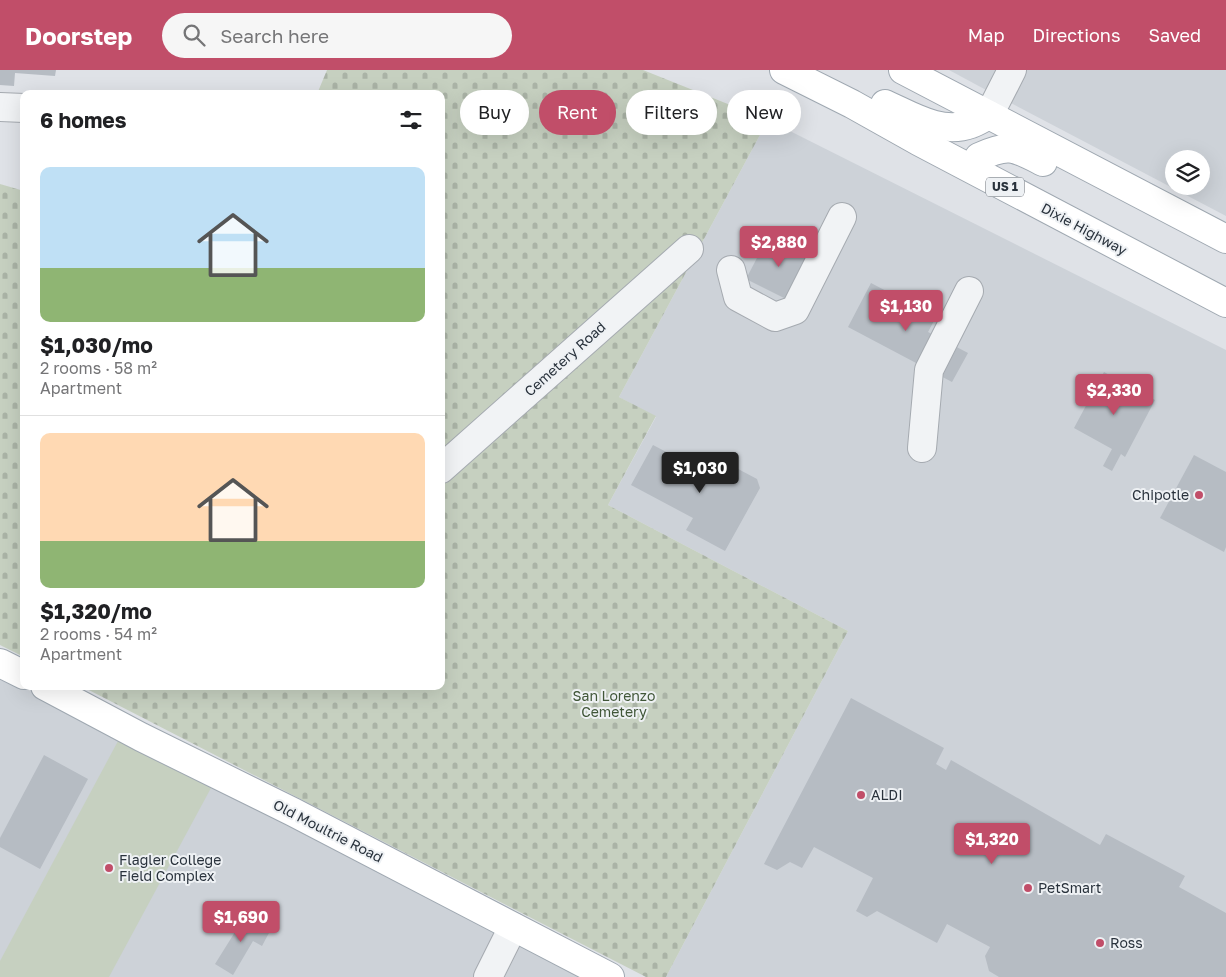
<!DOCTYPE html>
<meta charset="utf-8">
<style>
body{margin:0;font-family:"Golos Text",sans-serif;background:#f6f6f6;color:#202124;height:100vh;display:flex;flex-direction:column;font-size:19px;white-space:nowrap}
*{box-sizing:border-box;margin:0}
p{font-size:16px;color:#757577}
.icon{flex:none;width:28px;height:28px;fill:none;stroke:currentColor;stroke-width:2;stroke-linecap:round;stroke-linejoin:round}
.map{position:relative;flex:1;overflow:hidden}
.side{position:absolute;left:20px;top:20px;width:425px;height:600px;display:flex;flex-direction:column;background:#fff;border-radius:10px;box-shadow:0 5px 20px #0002}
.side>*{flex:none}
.hud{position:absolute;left:460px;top:20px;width:475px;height:45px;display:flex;gap:10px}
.fabs{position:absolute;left:1165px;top:80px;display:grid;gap:10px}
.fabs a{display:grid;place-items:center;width:45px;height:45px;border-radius:50%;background:#fff;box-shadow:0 5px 20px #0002;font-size:25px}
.price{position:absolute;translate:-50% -42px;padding:0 11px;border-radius:5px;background:#c14e69;color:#fff;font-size:16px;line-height:32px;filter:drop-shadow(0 1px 2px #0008)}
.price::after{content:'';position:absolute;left:50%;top:30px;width:15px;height:11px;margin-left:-8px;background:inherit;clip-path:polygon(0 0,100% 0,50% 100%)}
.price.on{background:#222;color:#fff}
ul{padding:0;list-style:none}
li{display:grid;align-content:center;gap:10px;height:265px;padding:0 20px}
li+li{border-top:1px solid #e0e0e0}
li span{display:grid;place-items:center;height:155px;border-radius:10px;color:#555}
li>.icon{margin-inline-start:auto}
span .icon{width:90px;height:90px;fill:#fffc;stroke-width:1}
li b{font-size:21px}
h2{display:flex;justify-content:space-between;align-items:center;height:60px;padding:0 20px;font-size:21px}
.chip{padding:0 18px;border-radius:22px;background:#fff;box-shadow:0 5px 20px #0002;font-size:18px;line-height:45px}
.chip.on{background:#c14e69;color:#fff}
header{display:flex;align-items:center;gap:30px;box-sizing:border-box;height:70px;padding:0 25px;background:#c14e69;color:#fff}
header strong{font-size:24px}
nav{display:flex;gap:28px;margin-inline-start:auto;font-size:18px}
.search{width:350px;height:45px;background:#f6f6f6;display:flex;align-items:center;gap:12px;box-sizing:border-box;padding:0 18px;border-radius:28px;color:#757577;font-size:19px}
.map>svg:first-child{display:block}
</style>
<header>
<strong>Doorstep</strong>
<div class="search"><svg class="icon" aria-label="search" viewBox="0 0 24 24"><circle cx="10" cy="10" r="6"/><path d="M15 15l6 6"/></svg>Search here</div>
<nav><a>Map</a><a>Directions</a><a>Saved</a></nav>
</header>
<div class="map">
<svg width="1226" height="907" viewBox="0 0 1226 907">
<defs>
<pattern id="cemetery-stones" width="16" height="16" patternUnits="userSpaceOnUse" patternTransform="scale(1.25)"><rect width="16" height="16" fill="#c6d0c0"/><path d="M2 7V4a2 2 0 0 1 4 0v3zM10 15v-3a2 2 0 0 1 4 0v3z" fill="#aab3a6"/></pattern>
</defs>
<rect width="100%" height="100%" fill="#dfe2e7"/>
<!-- built -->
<g fill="#cdd2d8" fill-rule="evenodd">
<polygon points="949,0 998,0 988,21"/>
<path d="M1025 0H1226V146L1009 32ZM1174 89H1201V116H1174Z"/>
<polygon points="768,50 1226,280 1226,907 666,907 848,561 608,435 656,347 619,327"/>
<polygon points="0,605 125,671 587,907 0,907"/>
</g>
<!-- cemetery -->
<g fill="url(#cemetery-stones)">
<polygon points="327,0 643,0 768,50 619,327 656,346 608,435 848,561 666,907 646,907 81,616 441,616 441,24 317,24"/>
<polygon points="0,114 24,121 24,587 0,575"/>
</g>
<!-- park -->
<polygon fill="#c6d0c0" points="125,658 218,705 109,907 0,907 0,891"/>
<!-- building -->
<g fill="#b6bcc3">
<polygon points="0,0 56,0 55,6 15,3 14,16 0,15"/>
<polygon points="769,165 812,187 790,231 746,209"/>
<polygon points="871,213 936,247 928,262 968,283 952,312 848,257"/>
<polygon points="1104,302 1155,330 1125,387 1121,384 1112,401 1103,396 1112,379 1074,358"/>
<polygon points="653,375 714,407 723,391 757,409 760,418 725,481 686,460 693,448 631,415"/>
<polygon points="1194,385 1226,402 1226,477 1224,482 1160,448"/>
<polygon points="851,628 944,678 936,694 946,700 951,690 1100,775 1106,764 1185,806 1179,817 1226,843 1226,907 999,907 989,901 985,886 990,877 947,854 937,873 877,841 867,847 856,841 873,808 814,777 802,798 790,792 777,800 764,794"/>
<polygon points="44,685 88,709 40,799 0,777 0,768"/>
<polygon points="239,843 270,861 262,876 253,871 233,905 215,894 235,862 229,859"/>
</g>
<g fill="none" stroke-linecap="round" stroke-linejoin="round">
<!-- minor casing -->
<g stroke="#a5aab0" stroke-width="30">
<g id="minor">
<polyline points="0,37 24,38"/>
<polyline points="989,45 1012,0"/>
<polyline points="731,200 738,227 775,247 795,240 842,147"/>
<polyline points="922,378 929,300 969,221"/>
<polyline points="441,399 689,179"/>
<polyline points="488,907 513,857"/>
</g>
</g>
<!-- major casing -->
<g stroke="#9fa8b1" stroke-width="30">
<g id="major">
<polyline points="784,0 852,34 918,71 1226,233"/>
<polyline points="903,0 1226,169"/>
<path d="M885 34C912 46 941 65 971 54 977 52 983 48 989 45"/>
<path d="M979 87C1009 73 1014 77 1043 92"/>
<polyline points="0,593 24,605"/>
<polyline points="45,616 141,667 293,742 610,907"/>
</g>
</g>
<!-- minor -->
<use href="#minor" stroke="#f1f3f5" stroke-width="28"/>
<!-- major -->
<use href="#major" stroke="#fff" stroke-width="28"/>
</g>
<!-- markers -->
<g fill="#c14e69" stroke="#eef1f4" stroke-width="2">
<circle cx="1199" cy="425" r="5"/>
<circle cx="861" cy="725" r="5"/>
<circle cx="109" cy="798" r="5"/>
<circle cx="1028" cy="818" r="5"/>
<circle cx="1100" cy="873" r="5"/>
</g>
<g text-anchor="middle" stroke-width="4" stroke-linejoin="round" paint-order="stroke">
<!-- shield labels -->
<rect fill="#eef1f4" stroke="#646b73" stroke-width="1" x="986" y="107.5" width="38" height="19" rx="4"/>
<g font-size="12" font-weight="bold" fill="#29323c">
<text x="1005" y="121">US 1</text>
</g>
<!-- street labels -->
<g font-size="14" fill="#29323c" stroke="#eef1f4">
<text transform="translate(1084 159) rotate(28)" y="5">Dixie Highway</text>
<text transform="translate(565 289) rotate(-42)" y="5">Cemetery Road</text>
<text transform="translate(328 761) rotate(27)" y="5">Old Moultrie Road</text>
</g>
<!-- poi labels -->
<g font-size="14" fill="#29323c" stroke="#eef1f4" text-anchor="start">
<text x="1189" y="430" text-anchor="end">Chipotle</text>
<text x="871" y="730">ALDI</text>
<text x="119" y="795">Flagler College<tspan x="119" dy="16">Field Complex</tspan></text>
<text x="1038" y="823">PetSmart</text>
<text x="1110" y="878">Ross</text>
</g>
<!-- park labels -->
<g font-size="14" fill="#405638" stroke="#eef1f4">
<text x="614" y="631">San Lorenzo<tspan x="614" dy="16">Cemetery</tspan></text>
</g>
</g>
</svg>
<div class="fabs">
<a><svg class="icon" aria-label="layers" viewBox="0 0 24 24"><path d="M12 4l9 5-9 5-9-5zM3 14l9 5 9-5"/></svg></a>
</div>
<b class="price" style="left:779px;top:198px">$2,880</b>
<b class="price" style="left:906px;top:262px">$1,130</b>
<b class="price" style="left:1114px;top:346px">$2,330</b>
<b class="price on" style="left:700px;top:424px">$1,030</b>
<b class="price" style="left:992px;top:795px">$1,320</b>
<b class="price" style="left:241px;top:873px">$1,690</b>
<div class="hud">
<a class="chip">Buy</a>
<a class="chip on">Rent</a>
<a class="chip">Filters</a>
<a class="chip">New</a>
</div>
<section class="side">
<h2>6 homes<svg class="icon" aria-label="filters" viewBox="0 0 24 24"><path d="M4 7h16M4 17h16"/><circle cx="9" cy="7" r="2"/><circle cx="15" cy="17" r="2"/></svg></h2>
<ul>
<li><span style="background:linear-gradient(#bfe0f5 65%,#8fb573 0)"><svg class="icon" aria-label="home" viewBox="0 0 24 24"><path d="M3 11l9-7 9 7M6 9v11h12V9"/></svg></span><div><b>$1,030/mo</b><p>2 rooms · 58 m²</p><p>Apartment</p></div></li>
<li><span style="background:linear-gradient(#ffd9b3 70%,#8fb573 0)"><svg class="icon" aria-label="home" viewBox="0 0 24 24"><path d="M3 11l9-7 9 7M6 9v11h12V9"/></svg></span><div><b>$1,320/mo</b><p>2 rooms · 54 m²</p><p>Apartment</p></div></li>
</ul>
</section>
</div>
